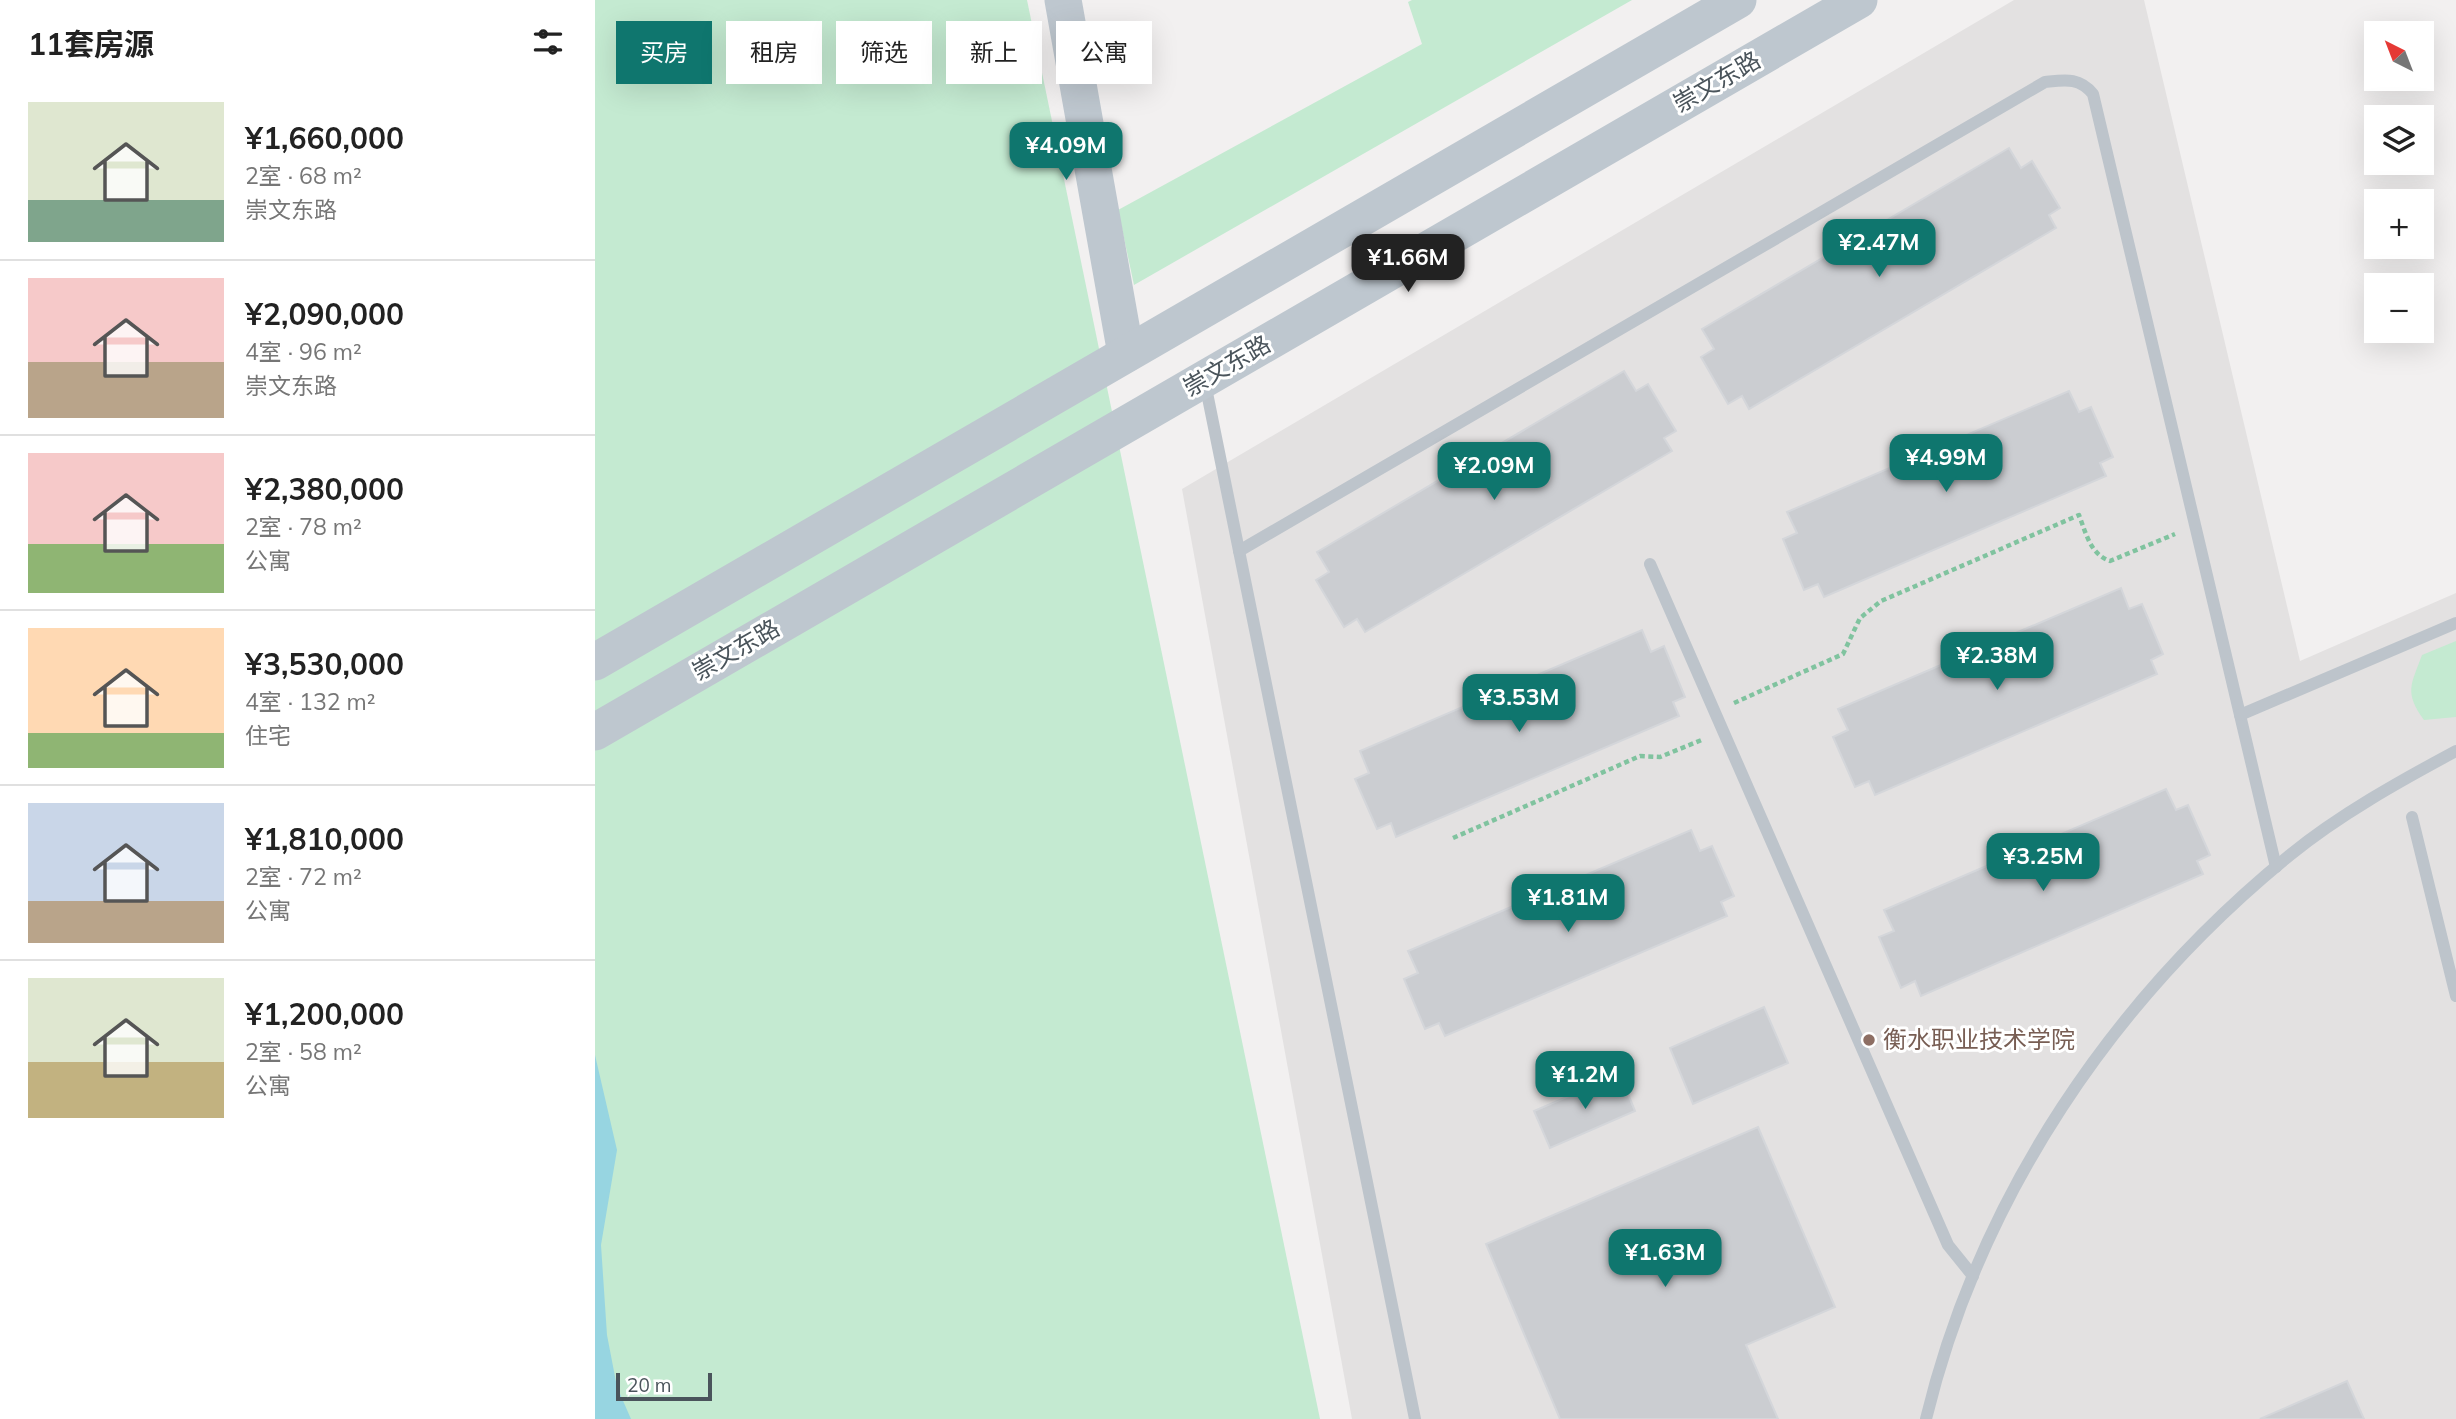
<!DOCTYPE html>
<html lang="zh">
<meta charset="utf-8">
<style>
body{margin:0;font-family:Mulish,"Noto Sans SC",sans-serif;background:#f2f2f2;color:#222;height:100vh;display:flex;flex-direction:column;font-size:26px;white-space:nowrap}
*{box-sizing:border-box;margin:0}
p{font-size:23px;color:#767676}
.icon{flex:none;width:38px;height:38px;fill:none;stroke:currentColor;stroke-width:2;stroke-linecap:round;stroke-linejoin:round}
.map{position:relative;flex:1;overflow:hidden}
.panel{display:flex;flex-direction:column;background:#fff;width:595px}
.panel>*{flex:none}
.banner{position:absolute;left:21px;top:21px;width:665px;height:63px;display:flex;gap:14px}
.needle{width:46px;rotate:318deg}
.controls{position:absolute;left:1769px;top:21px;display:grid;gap:14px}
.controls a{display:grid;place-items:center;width:70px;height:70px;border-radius:0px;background:#fff;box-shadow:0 7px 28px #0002;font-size:35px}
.scale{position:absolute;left:21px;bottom:18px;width:96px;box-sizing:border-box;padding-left:7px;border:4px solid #4a545b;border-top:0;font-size:19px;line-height:24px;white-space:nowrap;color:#4a545b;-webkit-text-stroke:5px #fff;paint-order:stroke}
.price{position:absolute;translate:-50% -60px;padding:0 16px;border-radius:14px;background:#0f766e;color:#fff;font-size:23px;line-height:46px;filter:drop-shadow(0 2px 4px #0008)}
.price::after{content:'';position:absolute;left:50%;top:42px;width:21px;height:16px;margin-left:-10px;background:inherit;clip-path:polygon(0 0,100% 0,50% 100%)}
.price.on{background:#222;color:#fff}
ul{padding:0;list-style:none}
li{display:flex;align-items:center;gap:21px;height:175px;padding:0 28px}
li+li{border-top:2px solid #e0e0e0}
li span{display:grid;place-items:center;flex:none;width:196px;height:140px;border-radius:0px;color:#555}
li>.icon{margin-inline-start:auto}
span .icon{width:84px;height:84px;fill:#fffc;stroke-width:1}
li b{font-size:30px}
h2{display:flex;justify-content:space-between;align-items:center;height:84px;padding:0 28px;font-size:30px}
.tag{padding:0 24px;border-radius:0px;background:#fff;box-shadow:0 7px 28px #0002;font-size:24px;line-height:63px}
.tag.on{background:#0f766e;color:#fff}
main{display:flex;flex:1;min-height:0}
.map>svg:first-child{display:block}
</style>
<main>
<section class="panel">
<h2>11套房源<svg class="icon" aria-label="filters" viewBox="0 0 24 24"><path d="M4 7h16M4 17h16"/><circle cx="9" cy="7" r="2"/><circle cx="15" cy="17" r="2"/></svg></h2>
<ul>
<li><span style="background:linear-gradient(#dfe7d0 70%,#7fa58c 0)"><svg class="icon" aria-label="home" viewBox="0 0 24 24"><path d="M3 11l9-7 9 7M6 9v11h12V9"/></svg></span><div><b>¥1,660,000</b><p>2室 · 68 m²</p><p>崇文东路</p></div></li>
<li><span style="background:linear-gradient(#f6c9c9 60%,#b9a48a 0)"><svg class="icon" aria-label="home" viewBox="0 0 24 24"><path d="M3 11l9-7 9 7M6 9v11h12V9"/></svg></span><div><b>¥2,090,000</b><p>4室 · 96 m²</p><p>崇文东路</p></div></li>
<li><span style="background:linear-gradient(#f6c9c9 65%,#8fb573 0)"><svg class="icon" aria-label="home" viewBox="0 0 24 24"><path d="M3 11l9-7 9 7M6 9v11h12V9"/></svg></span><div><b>¥2,380,000</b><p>2室 · 78 m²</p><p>公寓</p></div></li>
<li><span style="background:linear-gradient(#ffd9b3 75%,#8fb573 0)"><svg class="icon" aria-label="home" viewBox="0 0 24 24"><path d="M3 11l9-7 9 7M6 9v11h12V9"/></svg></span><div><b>¥3,530,000</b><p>4室 · 132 m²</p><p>住宅</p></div></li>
<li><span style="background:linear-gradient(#c9d6e8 70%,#b9a48a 0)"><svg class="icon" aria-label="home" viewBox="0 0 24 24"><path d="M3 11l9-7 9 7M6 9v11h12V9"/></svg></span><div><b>¥1,810,000</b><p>2室 · 72 m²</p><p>公寓</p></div></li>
<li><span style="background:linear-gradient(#dfe7d0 60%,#c2b280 0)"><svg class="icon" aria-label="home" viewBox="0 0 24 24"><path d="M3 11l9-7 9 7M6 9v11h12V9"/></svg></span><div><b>¥1,200,000</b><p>2室 · 58 m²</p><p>公寓</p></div></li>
</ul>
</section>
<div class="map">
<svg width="1861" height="1419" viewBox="0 0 1861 1419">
<rect width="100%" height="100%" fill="#f2f0f0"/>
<!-- education -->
<polygon fill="#e3e1e1" points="1419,0 1549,0 1705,661 1861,593 1861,1419 757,1419 587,489"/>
<!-- green -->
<g fill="#c4ead1">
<polygon points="0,0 432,0 725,1419 0,1419"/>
<polygon points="817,0 1037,0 539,285 523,210 827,44 813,2"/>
<path d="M1861 641V717L1829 720C1809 692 1816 685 1827 655Z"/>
</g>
<!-- water -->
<polygon fill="#97d5e1" points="0,1055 22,1150 6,1245 12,1335 22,1387 36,1419 0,1419"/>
<!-- building -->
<g fill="#cbcdd1" stroke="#d4d6da" stroke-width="2">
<polygon points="1414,148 1426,168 1437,161 1465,208 1454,215 1461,228 1154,409 1147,396 1133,404 1106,357 1119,349 1107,329"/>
<polygon points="1029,371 1041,391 1053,384 1081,431 1069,438 1077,451 770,632 762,619 749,627 721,580 734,572 722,552"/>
<polygon points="1474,391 1484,412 1496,407 1518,457 1505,463 1511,476 1229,597 1223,584 1209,590 1188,539 1202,533 1192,512"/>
<polygon points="1526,588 1534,609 1547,604 1568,654 1556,660 1562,674 1280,795 1274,781 1260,787 1238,737 1253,730 1243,709"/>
<polygon points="1047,630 1056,652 1069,646 1090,697 1078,702 1084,716 801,837 796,823 782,829 760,779 774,773 765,751"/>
<polygon points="1571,789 1581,810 1593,805 1615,855 1602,861 1608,874 1326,996 1320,981 1306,988 1284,937 1299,931 1289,910"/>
<polygon points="1096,830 1105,851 1117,846 1139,896 1126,902 1132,916 850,1036 844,1023 830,1029 809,979 823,973 813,951"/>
<polygon points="1169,1007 1193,1063 1098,1104 1075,1048"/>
<polygon points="1025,1074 1040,1111 955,1148 939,1111"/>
<polygon points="1163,1127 1240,1307 1151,1345 1183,1419 965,1419 891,1244"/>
<polygon points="1752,1381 1769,1419 1665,1419"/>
</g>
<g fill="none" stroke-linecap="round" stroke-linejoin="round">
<!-- path -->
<g stroke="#80c39f" stroke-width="4.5" stroke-dasharray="5 3.5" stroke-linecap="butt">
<path d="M1139 703 1248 654 1265 618 1286 601 1484 515C1491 533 1495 554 1515 561L1580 534"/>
<polyline points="858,838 1045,756 1065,757 1109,739"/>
</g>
<!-- lane -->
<g stroke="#bdc4cb" stroke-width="12">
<polyline points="610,383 820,1419"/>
<path d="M644 551 1450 82C1470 80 1484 77 1498 94L1681 867"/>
<polyline points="1055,564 1353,1245 1378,1276"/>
<polyline points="1645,715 1861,623"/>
<polyline points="1817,817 1861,996"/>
<path d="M1331 1419C1385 1196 1518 999 1695 855 1744 815 1805 781 1861 751"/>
</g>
<!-- secondary -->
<g stroke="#bec7cf" stroke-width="37">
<polyline points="468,0 531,354"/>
<polyline points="0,662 1143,0"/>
<polyline points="0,732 1264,0"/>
</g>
</g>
<!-- markers -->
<circle fill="#8d6e63" stroke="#fff" stroke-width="2.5" cx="1274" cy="1040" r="7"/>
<g text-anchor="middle" stroke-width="6" stroke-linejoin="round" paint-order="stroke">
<!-- street labels -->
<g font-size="24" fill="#4a545b" stroke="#fff">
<text transform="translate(1122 82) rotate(-30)" y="8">崇文东路</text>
<text transform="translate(632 366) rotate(-30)" y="8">崇文东路</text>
<text transform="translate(141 650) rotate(-30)" y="8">崇文东路</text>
</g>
<!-- education labels -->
<g font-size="24" fill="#785e54" stroke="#fff" text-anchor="start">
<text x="1288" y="1048">衡水职业技术学院</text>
</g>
</g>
</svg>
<div class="controls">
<a><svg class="needle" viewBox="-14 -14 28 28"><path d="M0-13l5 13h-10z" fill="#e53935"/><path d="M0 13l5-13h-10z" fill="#767676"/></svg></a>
<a><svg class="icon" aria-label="layers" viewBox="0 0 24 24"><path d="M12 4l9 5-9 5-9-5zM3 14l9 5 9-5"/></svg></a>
<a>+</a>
<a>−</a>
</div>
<div class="scale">20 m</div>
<b class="price" style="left:471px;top:182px">¥4.09M</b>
<b class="price" style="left:1284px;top:279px">¥2.47M</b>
<b class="price on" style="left:813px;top:294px">¥1.66M</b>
<b class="price" style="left:1351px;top:494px">¥4.99M</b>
<b class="price" style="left:899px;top:502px">¥2.09M</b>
<b class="price" style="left:1402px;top:692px">¥2.38M</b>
<b class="price" style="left:924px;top:734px">¥3.53M</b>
<b class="price" style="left:1448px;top:893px">¥3.25M</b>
<b class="price" style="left:973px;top:934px">¥1.81M</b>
<b class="price" style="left:990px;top:1111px">¥1.2M</b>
<b class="price" style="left:1070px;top:1289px">¥1.63M</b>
<div class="banner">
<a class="tag on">买房</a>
<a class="tag">租房</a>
<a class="tag">筛选</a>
<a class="tag">新上</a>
<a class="tag">公寓</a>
</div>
</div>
</main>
